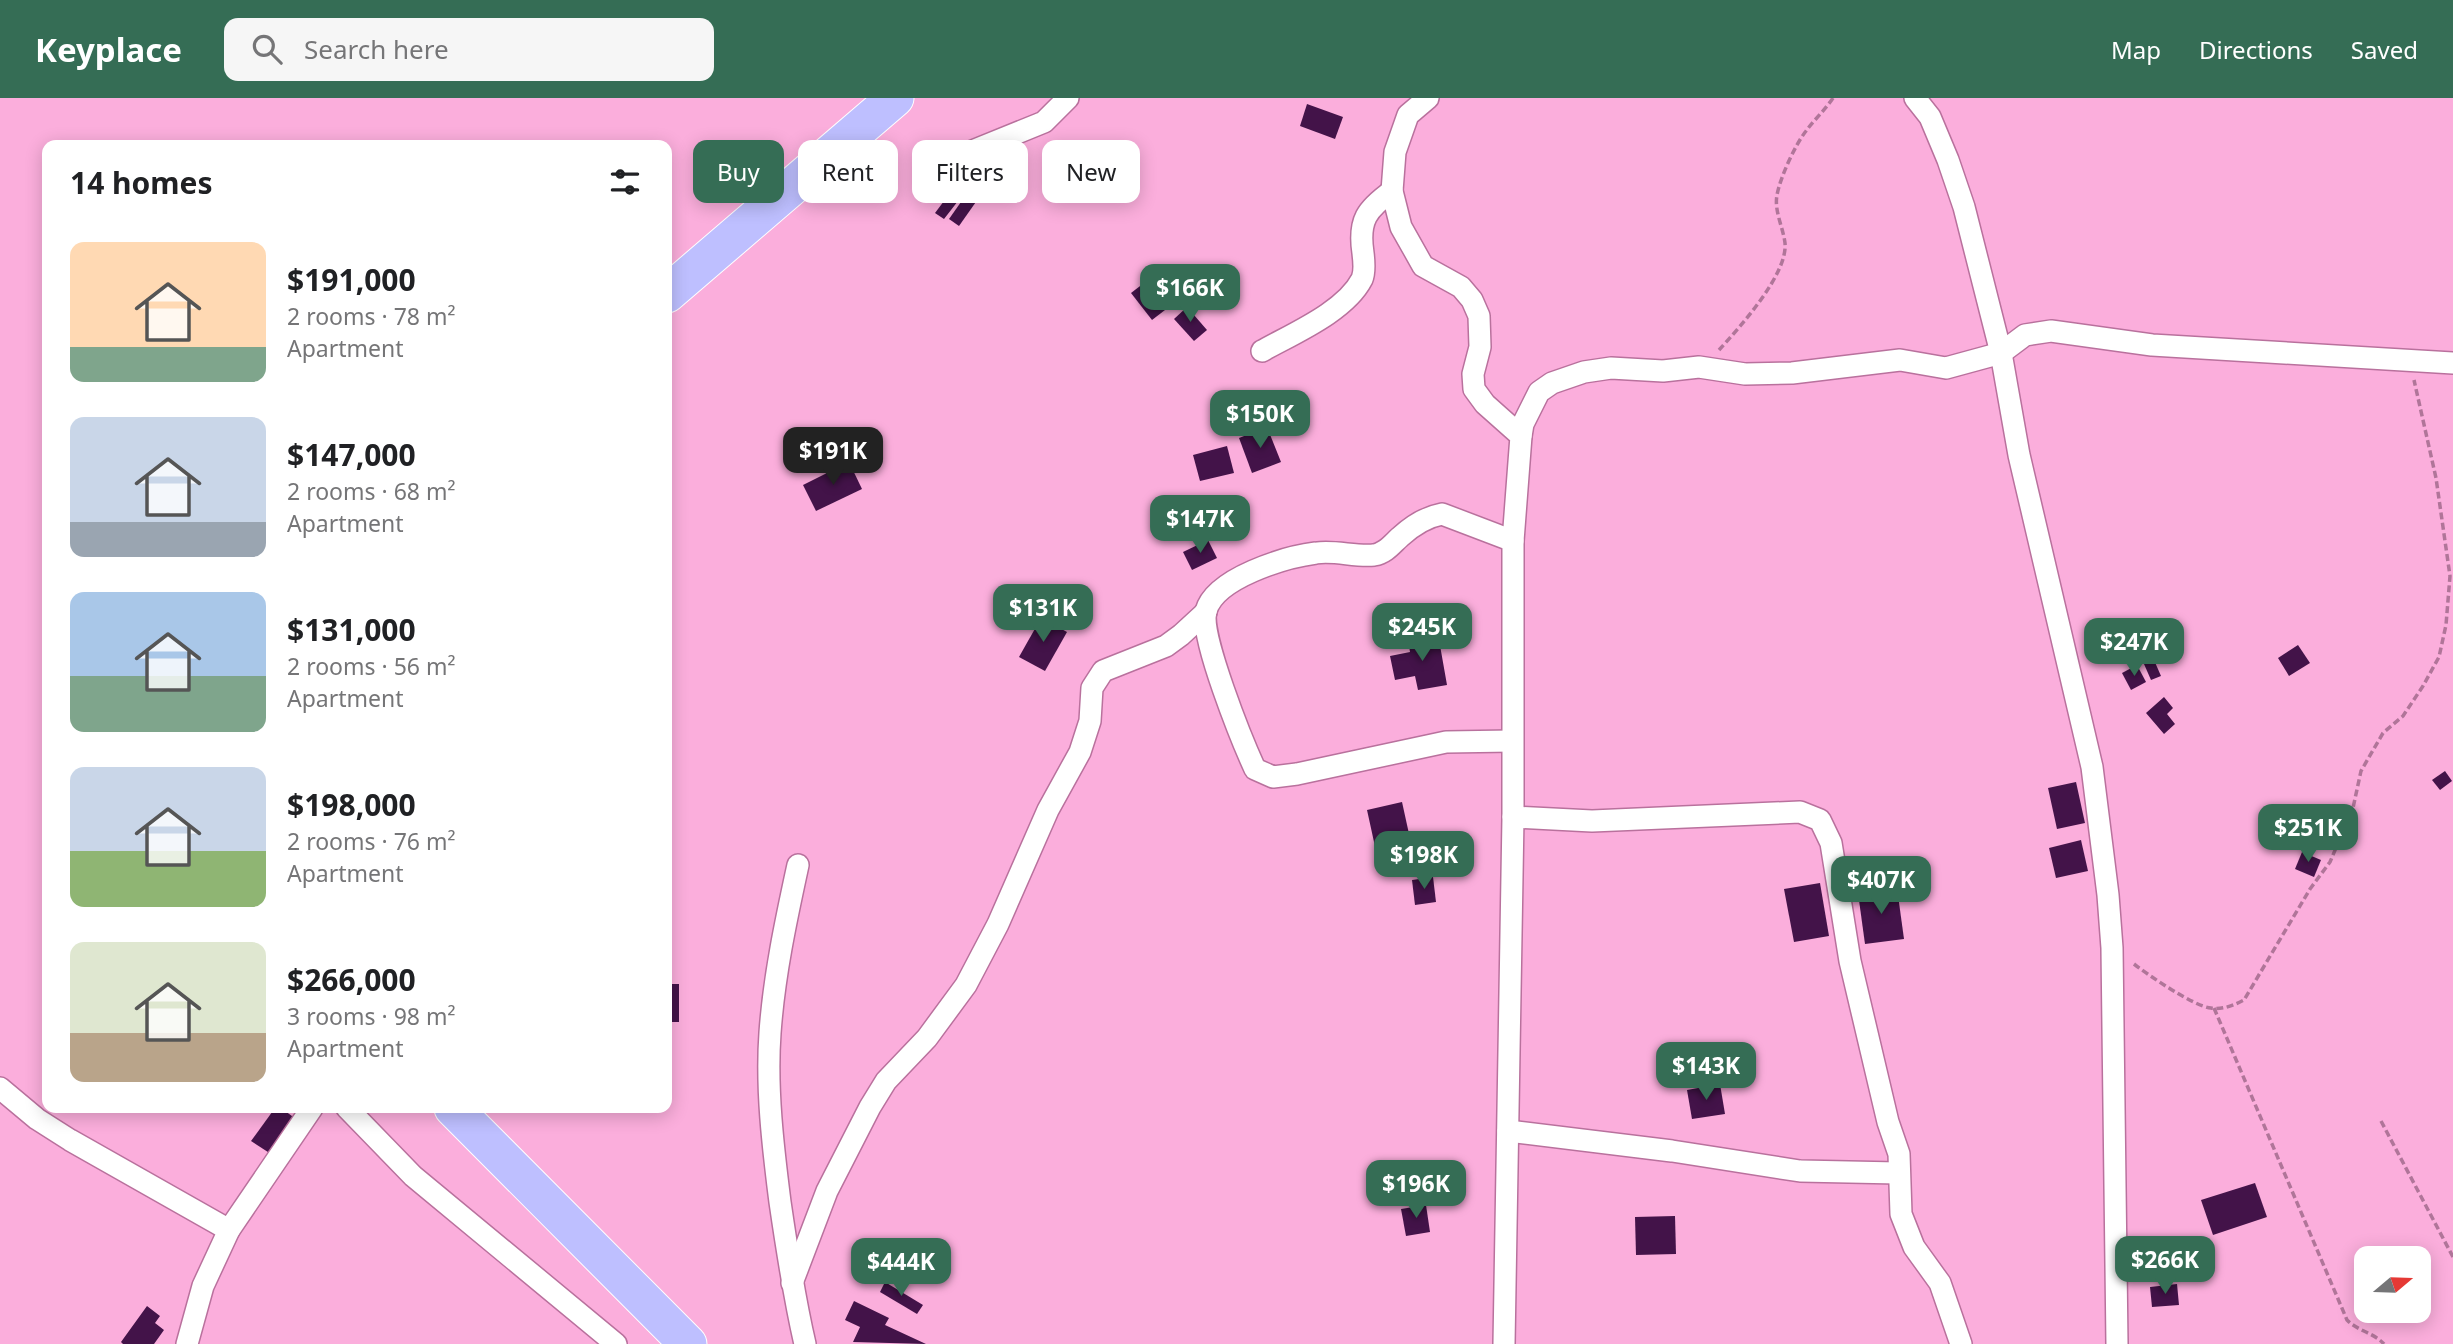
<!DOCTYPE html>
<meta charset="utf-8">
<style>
body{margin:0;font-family:"Noto Sans",sans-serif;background:#f6f6f6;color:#202124;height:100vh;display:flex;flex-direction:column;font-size:26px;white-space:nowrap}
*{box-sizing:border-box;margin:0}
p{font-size:23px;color:#757577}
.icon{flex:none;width:38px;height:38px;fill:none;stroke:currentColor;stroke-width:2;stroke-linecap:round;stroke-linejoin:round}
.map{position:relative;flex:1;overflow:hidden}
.sheet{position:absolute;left:42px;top:42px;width:630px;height:973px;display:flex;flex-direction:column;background:#fff;border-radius:14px;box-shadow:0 4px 18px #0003}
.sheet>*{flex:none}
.banner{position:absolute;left:693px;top:42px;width:665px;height:63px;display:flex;gap:14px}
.needle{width:46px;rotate:71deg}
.tools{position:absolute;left:2354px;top:1148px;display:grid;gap:14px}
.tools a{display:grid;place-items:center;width:77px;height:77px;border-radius:14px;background:#fff;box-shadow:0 4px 18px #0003;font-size:35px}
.price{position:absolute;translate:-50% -60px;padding:0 16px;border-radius:14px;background:#356d55;color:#fff;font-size:23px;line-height:46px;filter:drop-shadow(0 2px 4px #0008)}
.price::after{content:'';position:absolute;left:50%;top:42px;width:21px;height:16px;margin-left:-10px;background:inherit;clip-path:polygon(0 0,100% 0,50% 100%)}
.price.current{background:#222;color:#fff}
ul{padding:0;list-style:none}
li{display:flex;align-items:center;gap:21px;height:175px;padding:0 28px}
li span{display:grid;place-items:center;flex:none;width:196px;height:140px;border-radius:14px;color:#555}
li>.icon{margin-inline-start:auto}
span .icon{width:84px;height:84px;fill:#fffc;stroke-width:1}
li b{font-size:30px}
h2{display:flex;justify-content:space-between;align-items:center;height:84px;padding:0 28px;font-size:30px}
.pill{padding:0 24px;border-radius:14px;background:#fff;box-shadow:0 4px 18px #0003;font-size:24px;line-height:63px}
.pill.current{background:#356d55;color:#fff}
header{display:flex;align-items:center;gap:42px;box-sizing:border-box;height:98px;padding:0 35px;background:#356d55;color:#fff}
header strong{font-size:33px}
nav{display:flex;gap:38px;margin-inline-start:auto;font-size:24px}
.search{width:490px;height:63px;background:#f6f6f6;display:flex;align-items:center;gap:18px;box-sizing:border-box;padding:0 24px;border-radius:14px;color:#757577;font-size:26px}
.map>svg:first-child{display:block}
</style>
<header>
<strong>Keyplace</strong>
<div class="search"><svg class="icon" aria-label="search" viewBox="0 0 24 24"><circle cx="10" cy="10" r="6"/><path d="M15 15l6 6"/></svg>Search here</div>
<nav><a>Map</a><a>Directions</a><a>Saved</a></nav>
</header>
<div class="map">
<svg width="2453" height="1246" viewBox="0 0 2453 1246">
<rect width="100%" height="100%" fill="#fbaedc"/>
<!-- building -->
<g fill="#431349">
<polygon points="1307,6 1343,19 1335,41 1300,28"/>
<polygon points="952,84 965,94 944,121 935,115 947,99 943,96"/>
<polygon points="968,94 978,101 959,128 949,121"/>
<polygon points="1157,175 1178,202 1152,222 1131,195"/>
<polygon points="1187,209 1207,232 1194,243 1174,221"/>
<polygon points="1267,329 1281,364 1252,375 1239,340"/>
<polygon points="1227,348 1234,375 1200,383 1193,357"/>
<polygon points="849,364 862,391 816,413 803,387"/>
<polygon points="1208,442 1217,460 1192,472 1183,454"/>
<polygon points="1041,520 1067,534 1045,573 1019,559"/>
<polygon points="1438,536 1447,587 1418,592 1415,578 1395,582 1390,558 1410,554 1408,542"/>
<polygon points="2298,547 2310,565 2289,578 2278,560"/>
<polygon points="2154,562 2161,578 2151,582 2144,566"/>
<polygon points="2137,567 2146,584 2131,592 2122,575"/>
<polygon points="2164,599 2173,610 2167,616 2175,626 2164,636 2146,615"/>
<polygon points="2445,673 2452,683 2440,692 2432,682"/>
<polygon points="2076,684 2085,725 2057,731 2048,690"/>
<polygon points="1402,704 1411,745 1376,753 1367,712"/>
<polygon points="2081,742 2088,773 2056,780 2049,750"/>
<polygon points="2302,754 2321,762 2314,779 2295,771"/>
<polygon points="1433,779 1436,804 1415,807 1412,782"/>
<polygon points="1820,785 1829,838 1794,844 1784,791"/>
<polygon points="1897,790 1904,841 1865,846 1858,795"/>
<rect x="667" y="886" width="12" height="38"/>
<polygon points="1720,986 1725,1016 1692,1021 1687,992"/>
<polygon points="275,1010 281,1010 296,1021 271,1056 251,1043"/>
<polygon points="2255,1085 2267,1119 2213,1137 2201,1102"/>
<polygon points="1426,1107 1430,1134 1406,1138 1401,1111"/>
<polygon points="1675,1118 1676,1156 1636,1157 1635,1119"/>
<polygon points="2185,1141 2191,1163 2164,1170 2158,1148"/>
<polygon points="885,1184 923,1207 917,1216 880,1194"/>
<polygon points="2177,1186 2179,1207 2152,1209 2150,1189"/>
<polygon points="854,1203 889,1220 885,1227 926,1246 853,1244 860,1229 845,1222"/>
<polygon points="147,1208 160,1218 155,1225 164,1232 154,1246 123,1246 121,1244"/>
</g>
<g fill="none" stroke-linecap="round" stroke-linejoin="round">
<!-- street casing -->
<g stroke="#b9719d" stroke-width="24">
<g id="street">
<polyline points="1428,0 1408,17 1395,54 1392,93 1401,129 1423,168 1461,189 1472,202 1479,218 1480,249 1473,276 1474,291 1485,306 1521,338 1513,443 1513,719 1504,1246"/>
<polyline points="1915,0 1930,19 1948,62 1964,109 2001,255 2019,357 2092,669 2108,797 2112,850 2117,1246"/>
<polyline points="965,56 1044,24 1068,0"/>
<path d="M1262 253C1292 236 1345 214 1362 181 1365 174 1364 163 1363 155 1358 122 1367 111 1392 93"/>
<polyline points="1521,338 1523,326 1539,294 1552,285 1584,274 1611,270 1663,273 1699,269 1745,276 1792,275 1900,262 1946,270 2001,255 2025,237 2051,233 2152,247 2453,265"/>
<path d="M1512 643 1446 644 1297 676 1273 679 1255 671C1243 645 1199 537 1206 513 1215 480 1285 459 1316 455 1335 452 1355 459 1374 457 1386 455 1392 446 1400 439 1412 428 1426 419 1442 416L1513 443"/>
<polyline points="1513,719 1592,723 1800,714 1820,722 1831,745 1850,863 1888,1024 1899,1056 1901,1116 1914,1149 1940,1185 1961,1246"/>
<path d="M798 767C786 822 774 878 770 935 766 990 773 1049 780 1104 787 1152 794 1199 805 1246"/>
<polyline points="0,990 37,1021 70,1042 229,1132"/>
<polyline points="347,1010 413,1078 616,1246"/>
<polyline points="1508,1033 1672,1053 1800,1073 1898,1075"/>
<polyline points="792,1185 827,1093 870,1009 886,983 927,940 966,887 998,826 1048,712 1080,654 1090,623 1092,590 1103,573 1166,548 1181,537 1206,514"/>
<polyline points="187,1246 203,1188 229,1132 312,1010"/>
</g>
</g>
<!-- highway casing -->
<g stroke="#fff" stroke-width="39">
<g id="highway">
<polyline points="667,196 895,0"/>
<polyline points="453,1010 688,1246"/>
</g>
</g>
<!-- path -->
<g stroke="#b07599" stroke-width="3.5" stroke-dasharray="7 3.5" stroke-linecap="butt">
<path d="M1719 252C1740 229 1788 176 1785 145 1783 129 1774 113 1777 97 1780 80 1795 47 1806 33 1814 22 1825 12 1833 0"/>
<path d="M2134 866C2148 877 2195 909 2211 910 2223 912 2234 907 2244 902L2310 791 2330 764 2353 710 2361 673 2383 635 2403 618 2423 588 2439 559 2446 527 2450 478 2436 380 2414 282"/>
<path d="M2214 910 2347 1222C2358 1233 2374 1235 2384 1246"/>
<polyline points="2381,1023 2453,1159"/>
</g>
<!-- street -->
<use href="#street" stroke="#fff" stroke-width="21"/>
<!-- highway -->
<use href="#highway" stroke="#bebfff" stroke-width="37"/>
</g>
</svg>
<div class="tools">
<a><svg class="needle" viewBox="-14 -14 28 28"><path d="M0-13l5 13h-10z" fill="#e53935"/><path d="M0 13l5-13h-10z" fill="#757577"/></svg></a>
</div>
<b class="price" style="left:1190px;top:226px">$166K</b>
<b class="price" style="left:1260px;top:352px">$150K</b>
<b class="price current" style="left:833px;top:389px">$191K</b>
<b class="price" style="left:1200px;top:457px">$147K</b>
<b class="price" style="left:1043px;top:546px">$131K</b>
<b class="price" style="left:1422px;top:565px">$245K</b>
<b class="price" style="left:2134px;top:580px">$247K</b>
<b class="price" style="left:2308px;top:766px">$251K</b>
<b class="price" style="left:1424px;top:793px">$198K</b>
<b class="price" style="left:1881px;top:818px">$407K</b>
<b class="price" style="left:1706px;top:1004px">$143K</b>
<b class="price" style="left:1416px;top:1122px">$196K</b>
<b class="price" style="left:2165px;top:1198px">$266K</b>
<b class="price" style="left:901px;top:1200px">$444K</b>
<div class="banner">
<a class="pill current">Buy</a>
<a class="pill">Rent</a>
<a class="pill">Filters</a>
<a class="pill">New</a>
</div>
<section class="sheet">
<h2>14 homes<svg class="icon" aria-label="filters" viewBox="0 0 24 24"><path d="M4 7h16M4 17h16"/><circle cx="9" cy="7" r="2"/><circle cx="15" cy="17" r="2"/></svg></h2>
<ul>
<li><span style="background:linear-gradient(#ffd9b3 75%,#7fa58c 0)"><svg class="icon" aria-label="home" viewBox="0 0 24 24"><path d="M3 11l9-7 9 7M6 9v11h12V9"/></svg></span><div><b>$191,000</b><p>2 rooms · 78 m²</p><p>Apartment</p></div></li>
<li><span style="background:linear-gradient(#c9d6e8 75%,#9aa5b1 0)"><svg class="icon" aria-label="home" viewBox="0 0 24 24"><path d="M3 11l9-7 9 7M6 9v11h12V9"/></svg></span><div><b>$147,000</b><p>2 rooms · 68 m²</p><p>Apartment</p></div></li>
<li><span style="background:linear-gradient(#a9c7e8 60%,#7fa58c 0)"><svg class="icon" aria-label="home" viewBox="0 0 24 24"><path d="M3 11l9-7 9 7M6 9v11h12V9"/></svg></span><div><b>$131,000</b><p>2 rooms · 56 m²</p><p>Apartment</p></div></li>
<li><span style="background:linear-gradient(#c9d6e8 60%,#8fb573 0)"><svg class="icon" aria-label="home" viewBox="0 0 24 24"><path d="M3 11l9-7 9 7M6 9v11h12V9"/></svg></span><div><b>$198,000</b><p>2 rooms · 76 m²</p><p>Apartment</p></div></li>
<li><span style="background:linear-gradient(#dfe7d0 65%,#b9a48a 0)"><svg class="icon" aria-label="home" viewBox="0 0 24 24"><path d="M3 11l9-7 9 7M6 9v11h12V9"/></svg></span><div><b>$266,000</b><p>3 rooms · 98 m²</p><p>Apartment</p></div></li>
</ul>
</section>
</div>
